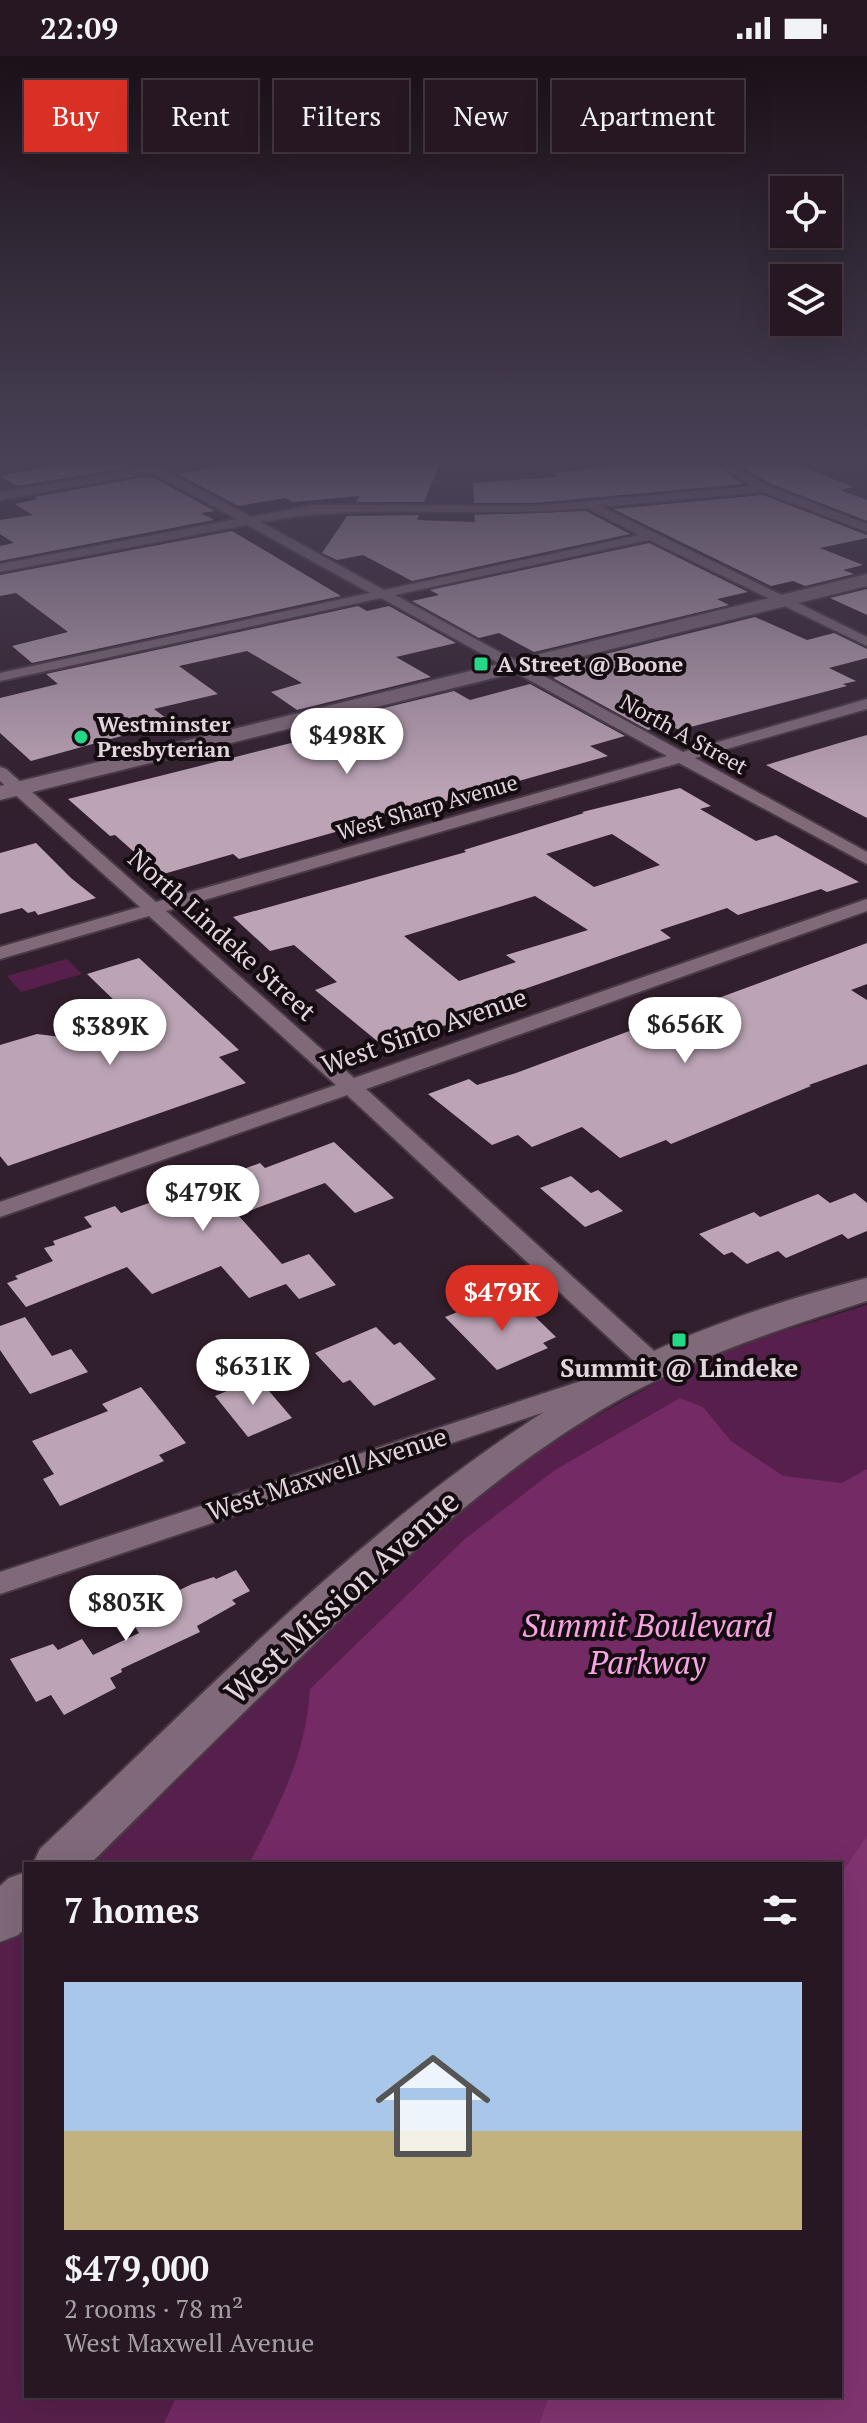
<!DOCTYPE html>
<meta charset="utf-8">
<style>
body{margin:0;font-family:"PT Serif",serif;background:#2e202a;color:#f1f3f6;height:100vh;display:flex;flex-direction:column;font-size:30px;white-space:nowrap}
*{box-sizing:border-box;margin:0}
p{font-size:26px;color:#a49fa5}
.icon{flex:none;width:44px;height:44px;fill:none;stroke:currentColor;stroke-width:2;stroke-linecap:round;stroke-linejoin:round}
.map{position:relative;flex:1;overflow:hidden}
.side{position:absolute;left:24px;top:1806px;width:818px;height:536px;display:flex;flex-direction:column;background:#261722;border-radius:0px;box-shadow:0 8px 32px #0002,0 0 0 2px #423640}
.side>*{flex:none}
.guide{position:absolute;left:24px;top:24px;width:820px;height:72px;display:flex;gap:16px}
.controls{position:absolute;left:770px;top:120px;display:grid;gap:16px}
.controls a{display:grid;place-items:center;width:72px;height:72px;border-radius:0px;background:#261722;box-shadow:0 8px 32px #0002,0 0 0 2px #423640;font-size:40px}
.price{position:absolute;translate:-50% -68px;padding:0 18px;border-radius:28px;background:#fff;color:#222;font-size:26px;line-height:52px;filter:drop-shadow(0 2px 4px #0008)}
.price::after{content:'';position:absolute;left:50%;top:48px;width:24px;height:18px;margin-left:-12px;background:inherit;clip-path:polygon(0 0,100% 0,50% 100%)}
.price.on{background:#d93025;color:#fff}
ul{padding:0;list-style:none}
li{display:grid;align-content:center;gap:16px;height:424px;padding:0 40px}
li+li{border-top:2px solid #423640}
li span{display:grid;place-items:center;height:248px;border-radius:0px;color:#555}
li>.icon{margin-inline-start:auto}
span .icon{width:144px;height:144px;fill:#fffc;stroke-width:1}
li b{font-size:34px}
h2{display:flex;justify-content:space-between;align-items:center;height:96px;padding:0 40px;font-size:34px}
.chip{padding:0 28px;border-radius:0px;background:#261722;box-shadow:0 8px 32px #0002,0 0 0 2px #423640;font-size:28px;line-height:72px}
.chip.on{background:#d93025;color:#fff}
.status{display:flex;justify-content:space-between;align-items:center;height:56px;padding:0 40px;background:#261722;direction:ltr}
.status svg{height:22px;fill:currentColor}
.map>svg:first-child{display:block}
</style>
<div class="status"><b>22:09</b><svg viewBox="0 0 49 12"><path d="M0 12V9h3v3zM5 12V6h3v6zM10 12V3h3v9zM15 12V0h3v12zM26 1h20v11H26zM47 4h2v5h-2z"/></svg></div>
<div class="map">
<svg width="867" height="2367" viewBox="0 0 867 2367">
<rect width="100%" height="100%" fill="#321f2d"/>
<!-- green -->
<g fill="#57204c">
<polygon points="67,903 82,918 21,936 7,920"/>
<polygon points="867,1249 867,1779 840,1819 840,1808 82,1808 400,1505 492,1426 580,1369 667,1321 742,1288"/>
<polygon points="26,1861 26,2340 549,2340 539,2367 0,2367 0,1886"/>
</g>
<!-- forest -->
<g fill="#742a65">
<path d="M680 1342 703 1351 731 1385 783 1420 842 1427 867 1413V1779L840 1819V1808H249C279 1749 306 1700 310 1633L466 1482 555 1414Z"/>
<polygon points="177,2340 549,2340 539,2367 164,2367"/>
</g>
<!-- water -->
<polygon fill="#7f346f" points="867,1779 867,2367 539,2367 549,2340 840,2340 840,1819"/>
<!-- building -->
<g fill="#bca4b5" fill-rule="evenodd">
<polygon points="68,407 119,407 127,412 17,430 0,420"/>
<polygon points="236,407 440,407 424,446 356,446 360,440 294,446 285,442 238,450 178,418"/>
<polygon points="646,407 713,407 743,428 534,447 474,447 473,427 557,421 553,417"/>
<polygon points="736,407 791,407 849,429 853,431 840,434 867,444 867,465 769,427"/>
<polygon points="144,421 154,422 215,455 201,457 214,464 0,505 0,490 14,487 0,478 0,464 33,459 15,448 38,443 34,441"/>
<polygon points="763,439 867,479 867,482 820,492 863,509 843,514 854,518 805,530 793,525 771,530 613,453"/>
<polygon points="586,455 630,478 412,525 363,499 337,504 322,497 347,460 419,459 417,464 475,466 474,459"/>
<polygon points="232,475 341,540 32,607 12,590 68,576 16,537 0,540 0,519"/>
<polygon points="649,487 748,536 717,543 729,549 534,596 499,577 479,582 412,545 439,539 430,534"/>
<polygon points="867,533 867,559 830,542"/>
<polygon points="358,550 367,555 389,550 456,587 396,601 431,621 297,654 271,636 302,627 247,595 179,610 218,638 154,653 170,665 155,668 158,670 31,705 0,677 0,642 58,628 46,618"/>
<polygon points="755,561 807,584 834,577 867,593 867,602 829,612 856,625 843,628 847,630 679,674 668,668 648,674 553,622 570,617 557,610"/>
<polygon points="530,628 625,680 590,690 608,700 239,803 233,798 160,819 115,779 110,780 68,743 331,677 318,668 454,635 470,644"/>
<polygon points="867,679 867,762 766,709 839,687"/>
<path d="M680 732 711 750 700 753 756 785 776 779 859 826 827 836 821 833 738 859 727 852 660 874 671 882 464 954 472 961 382 989 315 934 337 926 294 889 270 895 233 861 466 796 464 794 584 757 582 756ZM612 778 660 809 594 831 546 798ZM535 840 588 874 506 899 516 906 459 925 404 880Z"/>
<polygon points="36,787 71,822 96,842 38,859 35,855 28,857 22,852 0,858 0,797"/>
<polygon points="867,887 867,928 851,934 867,944 867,1008 809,1029 811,1030 671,1088 666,1084 620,1102 582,1071 532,1091 518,1079 492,1089 428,1038 469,1023 477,1029 516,1017"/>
<polygon points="139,902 239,994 219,1001 246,1027 8,1110 0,1100 0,989 37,978 101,986 78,964 120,950 87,918"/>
<polygon points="334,1086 394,1142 355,1157 325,1127 238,1159 282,1208 309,1198 336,1229 299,1243 286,1228 249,1242 221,1210 152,1238 127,1211 26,1251 7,1227 18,1223 15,1220 53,1205 44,1192 55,1189 53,1185 92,1171 84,1161 115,1150 121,1157 260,1107 265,1112"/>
<polygon points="571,1120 591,1137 598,1134 623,1155 585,1171 540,1132"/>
<polygon points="855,1137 867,1147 867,1175 848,1183 842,1178 786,1202 778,1195 747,1208 732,1196 724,1199 699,1178 754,1156 760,1161 818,1138 830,1147"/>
<polygon points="485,1245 498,1258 522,1248 556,1281 543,1287 548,1292 497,1314 445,1261"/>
<polygon points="25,1261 52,1300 71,1293 88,1316 30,1338 0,1294 0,1270"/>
<polygon points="376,1271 394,1289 400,1286 436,1323 374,1350 350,1324 343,1327 315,1297"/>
<polygon points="258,1322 292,1362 248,1381 215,1340"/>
<polygon points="141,1331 186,1387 159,1399 164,1405 60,1450 43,1423 54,1418 32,1385 108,1355 102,1348"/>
<polygon points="236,1514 250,1535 232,1544 236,1548 197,1570 200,1576 121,1613 122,1616 110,1622 116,1632 64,1659 51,1639 36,1646 10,1603 53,1588 58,1594 82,1583 93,1599 139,1577 123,1552 159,1536 163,1542 192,1528 214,1521 216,1523"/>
</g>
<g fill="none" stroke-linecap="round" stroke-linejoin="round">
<!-- street casing -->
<g stroke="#493a45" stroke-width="4">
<path id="street" d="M137 407H152L251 461 312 449 534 450 752 430 716 407H730L768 430 867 468V476L763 436 602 451 867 581V590L649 484 395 539 683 696 867 643V653L695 702 867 796V808L679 707 166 855 354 1022 867 843V855L366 1033 664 1304 668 1310 664 1316 0 1538V1516L636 1307 347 1039 0 1161V1146L336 1029 149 860 0 903V891L140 851 0 725V711L6 713 156 846 667 700 381 542 0 625V617L370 537 247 469 0 516V508L237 463 152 417 0 444V436L143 412ZM587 452 639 479 384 534 261 466C368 446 479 463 587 452Z"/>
</g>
<!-- secondary casing -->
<g stroke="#493a45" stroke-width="4">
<g id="secondary">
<polygon points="867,518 867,530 0,744 0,730"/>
<path d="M867 1222V1245C780 1273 695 1301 615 1346 498 1413 397 1507 301 1601 230 1669 160 1739 90 1808H33L40 1793C210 1633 382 1449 585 1331 671 1280 771 1247 867 1222Z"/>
<polygon points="26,1816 26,1871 18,1879 0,1886 0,1830 9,1822"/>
</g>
</g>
<!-- street -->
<use href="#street" fill="#806a7a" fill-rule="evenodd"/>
<!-- secondary -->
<use href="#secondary" fill="#806a7a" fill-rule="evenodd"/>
</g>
<!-- sky -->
<linearGradient id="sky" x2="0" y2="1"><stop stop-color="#1c1119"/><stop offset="0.55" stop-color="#494257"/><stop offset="1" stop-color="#494257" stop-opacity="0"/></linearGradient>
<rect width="867" height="739" fill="url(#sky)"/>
<!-- markers -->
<g fill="#24d886" stroke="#150c12" stroke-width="3">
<rect x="473" y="600" width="16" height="16" rx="4"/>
<circle cx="81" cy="681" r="8"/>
<rect x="671" y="1276" width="16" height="16" rx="4"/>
</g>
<g text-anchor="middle" stroke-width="8" stroke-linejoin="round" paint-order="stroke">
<!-- far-poi labels -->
<g font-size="22" font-weight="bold" fill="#e2d5de" stroke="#150c12" text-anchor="start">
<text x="497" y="616">A Street @ Boone</text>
<text x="97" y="676">Westminster<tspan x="97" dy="25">Presbyterian</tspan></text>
</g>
<!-- far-street labels -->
<g font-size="22" fill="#e2d5de" stroke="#150c12">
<text transform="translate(684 678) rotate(29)" y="8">North A Street</text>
<text transform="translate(427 751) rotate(-16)" y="8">West Sharp Avenue</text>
</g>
<!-- street labels -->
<g font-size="26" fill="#e2d5de" stroke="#150c12">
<text transform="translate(222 879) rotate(42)" y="9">North Lindeke Street</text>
<text transform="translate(424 975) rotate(-19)" y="9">West Sinto Avenue</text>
<text transform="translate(327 1418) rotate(-18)" y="9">West Maxwell Avenue</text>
</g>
<!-- poi labels -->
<g font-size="26" font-weight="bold" fill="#e2d5de" stroke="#150c12">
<text x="679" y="1321">Summit @ Lindeke</text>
</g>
<!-- near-street labels -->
<g font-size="32" fill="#e2d5de" stroke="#150c12">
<text transform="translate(342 1541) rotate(-42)" y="11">West Mission Avenue</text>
</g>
<!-- near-park labels -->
<g font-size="32" font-style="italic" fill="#f8a4e2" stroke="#150c12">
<text x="647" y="1581">Summit Boulevard<tspan x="647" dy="37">Parkway</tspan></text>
</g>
</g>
</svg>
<div class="controls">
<a><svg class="icon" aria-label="locate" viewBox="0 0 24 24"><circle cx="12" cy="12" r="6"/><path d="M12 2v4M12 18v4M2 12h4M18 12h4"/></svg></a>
<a><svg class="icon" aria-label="layers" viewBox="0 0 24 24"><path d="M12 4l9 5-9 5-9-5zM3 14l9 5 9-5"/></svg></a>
</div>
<b class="price" style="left:347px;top:720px">$498K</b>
<b class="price" style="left:685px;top:1009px">$656K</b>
<b class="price" style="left:110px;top:1011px">$389K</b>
<b class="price" style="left:203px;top:1177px">$479K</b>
<b class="price on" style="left:502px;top:1277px">$479K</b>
<b class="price" style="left:253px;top:1351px">$631K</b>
<b class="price" style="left:126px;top:1587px">$803K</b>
<div class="guide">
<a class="chip on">Buy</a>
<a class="chip">Rent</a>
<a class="chip">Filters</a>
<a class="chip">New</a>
<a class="chip">Apartment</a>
</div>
<section class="side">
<h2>7 homes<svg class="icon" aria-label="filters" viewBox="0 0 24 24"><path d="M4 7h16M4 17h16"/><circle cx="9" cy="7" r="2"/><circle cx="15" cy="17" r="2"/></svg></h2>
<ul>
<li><span style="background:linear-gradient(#a9c7e8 60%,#c2b280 0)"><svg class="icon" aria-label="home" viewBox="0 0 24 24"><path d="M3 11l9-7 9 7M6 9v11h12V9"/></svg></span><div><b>$479,000</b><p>2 rooms · 78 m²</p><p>West Maxwell Avenue</p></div></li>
</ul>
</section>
</div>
